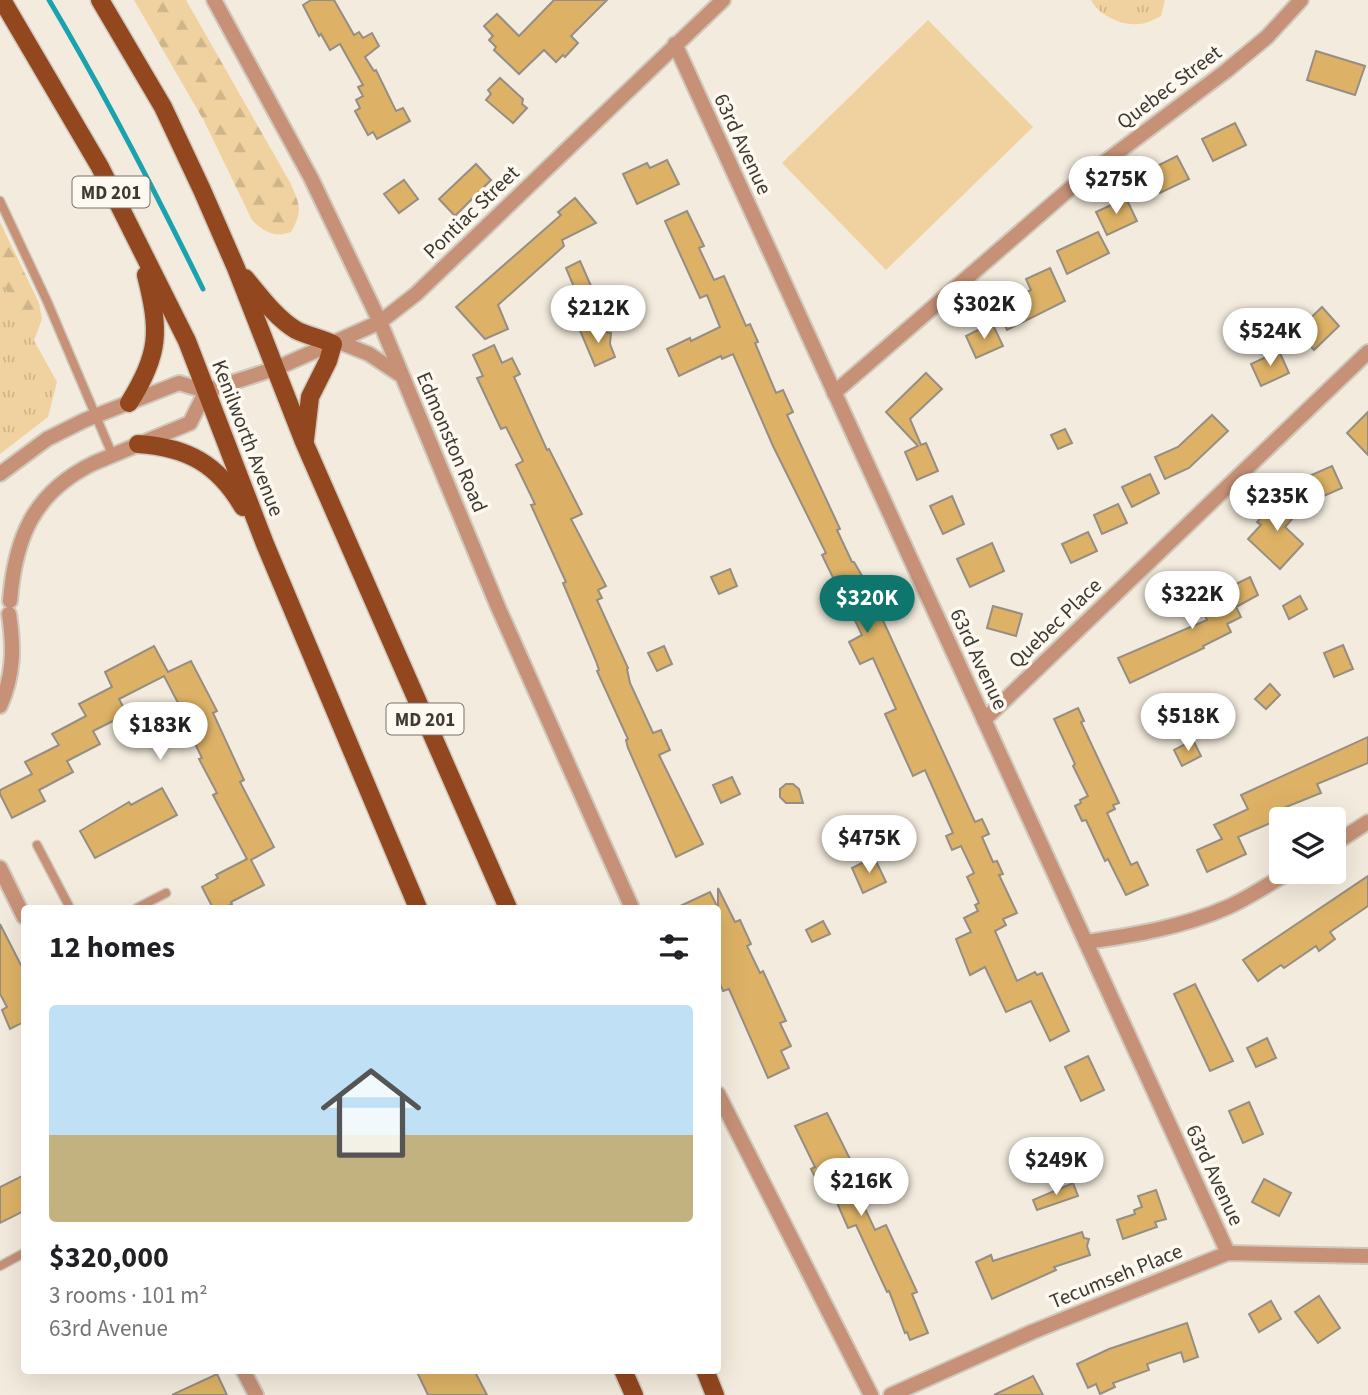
<!DOCTYPE html>
<meta charset="utf-8">
<style>
body{margin:0;font-family:"Source Sans 3",sans-serif;background:#f2f2f2;color:#202124;height:100vh;display:flex;flex-direction:column;font-size:26px;white-space:nowrap}
*{box-sizing:border-box;margin:0}
p{font-size:23px;color:#757577}
.icon{flex:none;width:38px;height:38px;fill:none;stroke:currentColor;stroke-width:2;stroke-linecap:round;stroke-linejoin:round}
.map{position:relative;flex:1;overflow:hidden}
.panel{position:absolute;left:21px;top:905px;width:700px;height:469px;display:flex;flex-direction:column;background:#fff;border-radius:7px;box-shadow:0 7px 28px #0002}
.panel>*{flex:none}
.fabs{position:absolute;left:1269px;top:807px;display:grid;gap:14px}
.fabs a{display:grid;place-items:center;width:77px;height:77px;border-radius:7px;background:#fff;box-shadow:0 7px 28px #0002;font-size:35px}
.price{position:absolute;translate:-50% -60px;padding:0 16px;border-radius:24px;background:#fff;color:#222;font-size:23px;line-height:46px;filter:drop-shadow(0 2px 4px #0008)}
.price::after{content:'';position:absolute;left:50%;top:42px;width:21px;height:16px;margin-left:-10px;background:inherit;clip-path:polygon(0 0,100% 0,50% 100%)}
.price.active{background:#0f766e;color:#fff}
ul{padding:0;list-style:none}
li{display:grid;align-content:center;gap:14px;height:371px;padding:0 28px}
li span{display:grid;place-items:center;height:217px;border-radius:7px;color:#555}
li>.icon{margin-inline-start:auto}
span .icon{width:126px;height:126px;fill:#fffc;stroke-width:1}
li b{font-size:30px}
h2{display:flex;justify-content:space-between;align-items:center;height:84px;padding:0 28px;font-size:30px}
.map>svg:first-child{display:block}
</style>
<div class="map">
<svg width="1368" height="1395" viewBox="0 0 1368 1395">
<defs>
<pattern id="forest-firs" width="22" height="20" patternUnits="userSpaceOnUse" patternTransform="scale(1.75)"><rect width="22" height="20" fill="#f0d2a0"/><path d="M5 1l3.5 6h-7zM16 11l3.5 6h-7z" fill="#cfb58a"/></pattern>
<pattern id="park-tufts" width="24" height="20" patternUnits="userSpaceOnUse" patternTransform="scale(1.75)"><rect width="24" height="20" fill="#f0d2a0"/><path d="M3 7l-1-3M5 7V3M7 7l1-3M15 17l-1-3M17 17v-4M19 17l1-3" fill="none" stroke="#cfb58a"/></pattern>
</defs>
<rect width="100%" height="100%" fill="#f3ebdd"/>
<!-- forest -->
<g fill="url(#forest-firs)">
<path d="M134 0H186L291 184C300 206 303 211 291 232 275 238 264 232 252 220L204 121Z"/>
<polygon points="0,222 39,303 42,319 0,433"/>
</g>
<!-- park -->
<g fill="url(#park-tufts)">
<path d="M1091 0H1165L1161 16C1155 19 1146 24 1139 24 1122 26 1098 15 1091 0Z"/>
<polygon points="0,279 57,382 48,417 0,454"/>
</g>
<!-- pitch -->
<polygon fill="#f0d2a0" points="928,20 1033,127 886,270 782,163"/>
<g fill="none" stroke-linecap="round" stroke-linejoin="round">
<!-- stream -->
<path stroke="#1aa2ae" stroke-width="5" d="M49 0C105 94 155 191 203 289"/>
</g>
<!-- building -->
<g fill="#ddb266" stroke="#968e82" stroke-width="2">
<polygon points="311,0 334,0 354,35 359,32 363,38 372,33 379,46 365,57 374,71 376,70 396,111 403,108 410,121 377,139 373,132 368,135 355,111 360,108 356,100 363,96 358,87 363,85 340,44 330,50 321,34 319,36 303,5"/>
<polygon points="554,0 607,0 571,36 578,43 565,57 563,55 556,62 544,50 519,74 494,50 496,47 489,40 493,36 484,26 497,14 519,36"/>
<polygon points="1316,51 1365,66 1355,95 1307,80"/>
<polygon points="500,78 523,99 522,104 527,108 513,123 486,100 491,94 488,90"/>
<polygon points="1235,123 1246,145 1213,161 1202,139"/>
<polygon points="1177,156 1189,179 1160,193 1149,170"/>
<polygon points="667,160 679,184 637,204 623,174 647,163 650,168"/>
<polygon points="476,164 491,180 455,216 439,199"/>
<polygon points="404,180 418,199 399,213 384,194"/>
<polygon points="575,198 596,223 562,240 564,246 498,305 508,329 485,339 456,307 561,215 558,212"/>
<polygon points="1126,198 1137,221 1107,235 1096,212"/>
<polygon points="687,211 704,246 699,248 714,280 724,276 746,326 750,324 758,342 755,343 776,393 783,390 793,412 787,415 840,529 837,530 852,562 854,562 865,581 975,822 982,819 989,834 982,837 993,862 997,861 1003,874 999,875 1017,913 1003,919 1006,925 995,931 1017,981 1035,972 1037,975 1042,973 1069,1031 1050,1041 1031,1001 1006,1012 985,967 970,975 956,939 971,932 964,918 978,911 975,905 979,903 967,877 974,873 961,846 952,850 946,836 953,833 925,770 913,776 885,714 896,709 873,658 860,664 849,642 862,635 850,610 833,617 825,599 840,592 822,555 826,553 773,446 733,354 722,359 721,356 679,376 667,349 690,338 691,341 720,327 707,295 700,298 665,221"/>
<polygon points="1098,232 1109,253 1067,274 1057,251"/>
<polygon points="580,261 595,295 568,307 562,295 574,287 566,268"/>
<polygon points="1050,268 1065,301 1007,330 996,307 1031,290 1026,279"/>
<polygon points="1322,307 1339,326 1314,350 1297,331"/>
<polygon points="992,323 1003,346 976,358 966,336"/>
<polygon points="579,328 611,333 610,344 615,357 595,366"/>
<polygon points="494,345 502,363 512,358 520,374 514,377 547,450 549,449 582,514 571,519 606,586 598,590 602,598 597,600 628,668 627,669 630,683 653,733 661,730 670,750 659,755 703,844 676,857 628,748 626,740 628,739 597,671 599,670 596,661 563,583 566,582 531,505 535,504 516,465 523,461 506,427 501,429 477,378 483,376 473,355"/>
<polygon points="1279,351 1289,373 1261,386 1251,364"/>
<polygon points="926,373 942,389 910,419 921,445 926,443 938,471 917,480 905,452 918,446 886,412"/>
<polygon points="1368,412 1368,455 1347,433"/>
<polygon points="1212,415 1228,431 1189,468 1165,479 1155,457 1178,447"/>
<polygon points="1065,429 1072,443 1058,449 1051,435"/>
<polygon points="1332,466 1342,488 1310,502 1300,480"/>
<polygon points="1150,474 1159,493 1132,507 1122,487"/>
<polygon points="1281,495 1299,511 1285,527 1303,544 1280,569 1248,539 1261,525 1257,522"/>
<polygon points="952,496 964,524 943,534 930,506"/>
<polygon points="1118,504 1127,523 1102,534 1094,515"/>
<polygon points="1088,532 1097,551 1071,563 1062,544"/>
<polygon points="992,543 1004,571 970,587 957,559"/>
<polygon points="730,569 737,586 719,594 711,577"/>
<polygon points="1250,577 1258,595 1236,607 1241,617 1227,624 1231,632 1203,646 1204,648 1130,683 1118,658 1207,620 1197,597 1232,580 1234,585"/>
<polygon points="1300,596 1307,609 1289,619 1283,606"/>
<polygon points="993,606 1022,614 1016,636 987,628"/>
<polygon points="1343,645 1353,669 1334,677 1324,653"/>
<polygon points="154,646 168,672 191,661 217,711 213,713 244,780 240,782 274,847 251,860 264,885 231,902 232,904 224,908 213,908 202,887 218,878 216,875 247,859 213,795 217,793 199,759 202,758 186,725 189,724 164,676 119,699 127,714 93,731 100,744 67,761 73,772 39,790 45,801 12,818 0,794 0,790 32,774 25,762 59,745 52,734 86,716 79,704 112,687 105,672"/>
<polygon points="664,646 672,664 657,671 648,653"/>
<polygon points="1270,684 1280,695 1266,709 1255,699"/>
<polygon points="1078,708 1084,721 1081,722 1119,803 1113,805 1115,809 1107,813 1131,865 1137,862 1148,885 1126,895 1108,859 1105,861 1086,820 1082,821 1075,806 1081,803 1080,800 1088,796 1073,766 1075,764 1054,719"/>
<polygon points="1368,737 1368,763 1317,784 1321,793 1276,811 1280,819 1238,837 1246,854 1207,872 1197,850 1222,839 1214,825 1248,809 1241,795"/>
<polygon points="1193,740 1201,756 1182,766 1174,750"/>
<polygon points="732,777 740,794 721,803 713,785"/>
<polygon points="786,784 793,784 799,789 803,803 786,803 780,797 780,789"/>
<polygon points="162,788 177,815 95,858 80,831 129,802 131,805"/>
<polygon points="874,857 886,882 863,893 852,868"/>
<polygon points="1368,876 1368,906 1330,932 1335,939 1319,951 1316,946 1284,968 1281,965 1258,981 1243,960"/>
<polygon points="718,888 735,922 740,920 751,944 747,946 760,973 763,971 786,1021 780,1023 791,1046 781,1051 789,1068 768,1078 729,989 723,991 718,979 718,908 676,908 710,892 718,908"/>
<polygon points="823,921 830,934 812,942 806,930"/>
<polygon points="0,924 24,971 24,1022 10,1029 2,1010 7,1007 0,994"/>
<polygon points="1195,984 1233,1061 1210,1071 1174,994"/>
<polygon points="1267,1038 1276,1058 1256,1067 1247,1048"/>
<polygon points="1088,1056 1104,1090 1081,1101 1065,1067"/>
<polygon points="1249,1102 1263,1134 1243,1143 1229,1111"/>
<polygon points="827,1113 850,1159 848,1160 855,1177 851,1179 875,1230 886,1225 917,1292 912,1294 928,1333 910,1340 907,1332 905,1333 889,1291 887,1292 856,1225 848,1228 831,1189 826,1191 823,1183 819,1185 811,1169 815,1167 795,1126"/>
<polygon points="24,1175 24,1211 0,1223 0,1187"/>
<polygon points="1264,1179 1291,1193 1279,1216 1252,1202"/>
<polygon points="1073,1183 1078,1196 1037,1210 1033,1200"/>
<polygon points="1156,1190 1166,1219 1155,1222 1157,1227 1123,1239 1117,1220 1135,1214 1134,1210 1142,1207 1138,1196"/>
<polygon points="1082,1232 1084,1238 1089,1239 1087,1246 1090,1255 1054,1267 1056,1270 992,1299 976,1262 991,1255 993,1261"/>
<polygon points="1319,1296 1340,1328 1318,1343 1295,1312"/>
<polygon points="1271,1301 1281,1319 1259,1332 1249,1314"/>
<polygon points="1187,1323 1198,1357 1184,1362 1181,1352 1147,1364 1149,1370 1113,1383 1115,1387 1100,1394 1096,1384 1088,1388 1077,1364 1109,1349"/>
<polygon points="416,1370 474,1370 487,1395 428,1395"/>
<polygon points="217,1374 227,1395 172,1395"/>
<polygon points="1033,1376 1043,1395 994,1395"/>
</g>
<g fill="none" stroke-linecap="round" stroke-linejoin="round">
<!-- service casing -->
<g stroke="#cfc8bb" stroke-width="11">
<g id="service">
<polyline points="0,201 47,301 112,454"/>
<polyline points="37,845 70,908"/>
<polyline points="137,908 166,893"/>
<polyline points="0,1266 24,1253"/>
</g>
</g>
<!-- minor casing -->
<g stroke="#cfc8bb" stroke-width="18">
<g id="minor">
<polyline points="675,44 1228,1253"/>
<polyline points="380,322 416,294 723,0"/>
<polyline points="834,393 1073,186 1226,71 1267,37 1301,0"/>
<path d="M0 474 47 439 85 420 179 383 206 391 190 423 94 463C34 492 15 537 10 601"/>
<path d="M0 706C14 675 14 647 9 614"/>
<polyline points="984,720 1368,352"/>
<polyline points="1334,844 1368,822"/>
<polyline points="0,868 24,917"/>
<path d="M1086 942C1135 935 1183 927 1228 907 1250 897 1270 883 1290 872"/>
<polyline points="243,1370 256,1395"/>
<polyline points="891,1395 1032,1332 1228,1253 1368,1256"/>
</g>
</g>
<!-- tertiary casing -->
<g stroke="#cfc8bb" stroke-width="18">
<g id="tertiary">
<polyline points="214,0 311,178 380,322 498,607 632,908"/>
<polyline points="339,342 369,354 399,374"/>
<polyline points="206,391 277,368 380,322"/>
<polyline points="718,1094 871,1395"/>
</g>
</g>
<!-- primary casing -->
<g stroke="#cfc8bb" stroke-width="21">
<g id="primary">
<polyline points="2,0 100,167 187,341 265,544 418,908"/>
<polyline points="100,0 163,107 202,190 236,268 304,442 508,908"/>
<path d="M245 278C260 296 276 318 296 330 308 336 321 338 333 344L328 361 310 397 305 440"/>
<path d="M129 403C160 354 160 331 146 275"/>
<path d="M138 444C187 447 218 464 243 507"/>
<polyline points="623,1370 634,1395"/>
<polyline points="705,1370 715,1395"/>
</g>
</g>
<!-- service -->
<use href="#service" stroke="#c69177" stroke-width="8"/>
<!-- minor -->
<use href="#minor" stroke="#c69177" stroke-width="14"/>
<!-- tertiary -->
<use href="#tertiary" stroke="#c69177" stroke-width="14"/>
<!-- primary -->
<use href="#primary" stroke="#92471e" stroke-width="18"/>
</g>
<g text-anchor="middle" stroke-width="7" stroke-linejoin="round" paint-order="stroke">
<!-- shield labels -->
<g fill="#fef9f0" stroke="#77736c" stroke-width="2">
<rect x="72.5" y="176.5" width="77" height="31" rx="5"/>
<rect x="386.5" y="703.5" width="77" height="31" rx="5"/>
</g>
<g font-size="19" font-weight="bold" fill="#3d3a34">
<text x="111" y="199">MD 201</text>
<text x="425" y="726">MD 201</text>
</g>
<!-- street labels -->
<g font-size="21" fill="#3d3a34" stroke="#fef9f0">
<text transform="translate(1169 87) rotate(-37)" y="7">Quebec Street</text>
<text transform="translate(743 144) rotate(65)" y="7">63rd Avenue</text>
<text transform="translate(471 212) rotate(-44)" y="7">Pontiac Street</text>
<text transform="translate(248 438) rotate(69)" y="7">Kenilworth Avenue</text>
<text transform="translate(452 442) rotate(67)" y="7">Edmonston Road</text>
<text transform="translate(1055 623) rotate(-44)" y="7">Quebec Place</text>
<text transform="translate(979 659) rotate(65)" y="7">63rd Avenue</text>
<text transform="translate(1215 1175) rotate(65)" y="7">63rd Avenue</text>
<text transform="translate(1116 1276) rotate(-22)" y="7">Tecumseh Place</text>
</g>
</g>
</svg>
<div class="fabs">
<a><svg class="icon" aria-label="layers" viewBox="0 0 24 24"><path d="M12 4l9 5-9 5-9-5zM3 14l9 5 9-5"/></svg></a>
</div>
<b class="price" style="left:1116px;top:216px">$275K</b>
<b class="price" style="left:984px;top:341px">$302K</b>
<b class="price" style="left:598px;top:345px">$212K</b>
<b class="price" style="left:1270px;top:368px">$524K</b>
<b class="price" style="left:1277px;top:533px">$235K</b>
<b class="price" style="left:1192px;top:631px">$322K</b>
<b class="price active" style="left:867px;top:635px">$320K</b>
<b class="price" style="left:1188px;top:753px">$518K</b>
<b class="price" style="left:160px;top:762px">$183K</b>
<b class="price" style="left:869px;top:875px">$475K</b>
<b class="price" style="left:1056px;top:1197px">$249K</b>
<b class="price" style="left:861px;top:1218px">$216K</b>
<section class="panel">
<h2>12 homes<svg class="icon" aria-label="filters" viewBox="0 0 24 24"><path d="M4 7h16M4 17h16"/><circle cx="9" cy="7" r="2"/><circle cx="15" cy="17" r="2"/></svg></h2>
<ul>
<li><span style="background:linear-gradient(#bfe0f5 60%,#c2b280 0)"><svg class="icon" aria-label="home" viewBox="0 0 24 24"><path d="M3 11l9-7 9 7M6 9v11h12V9"/></svg></span><div><b>$320,000</b><p>3 rooms · 101 m²</p><p>63rd Avenue</p></div></li>
</ul>
</section>
</div>
